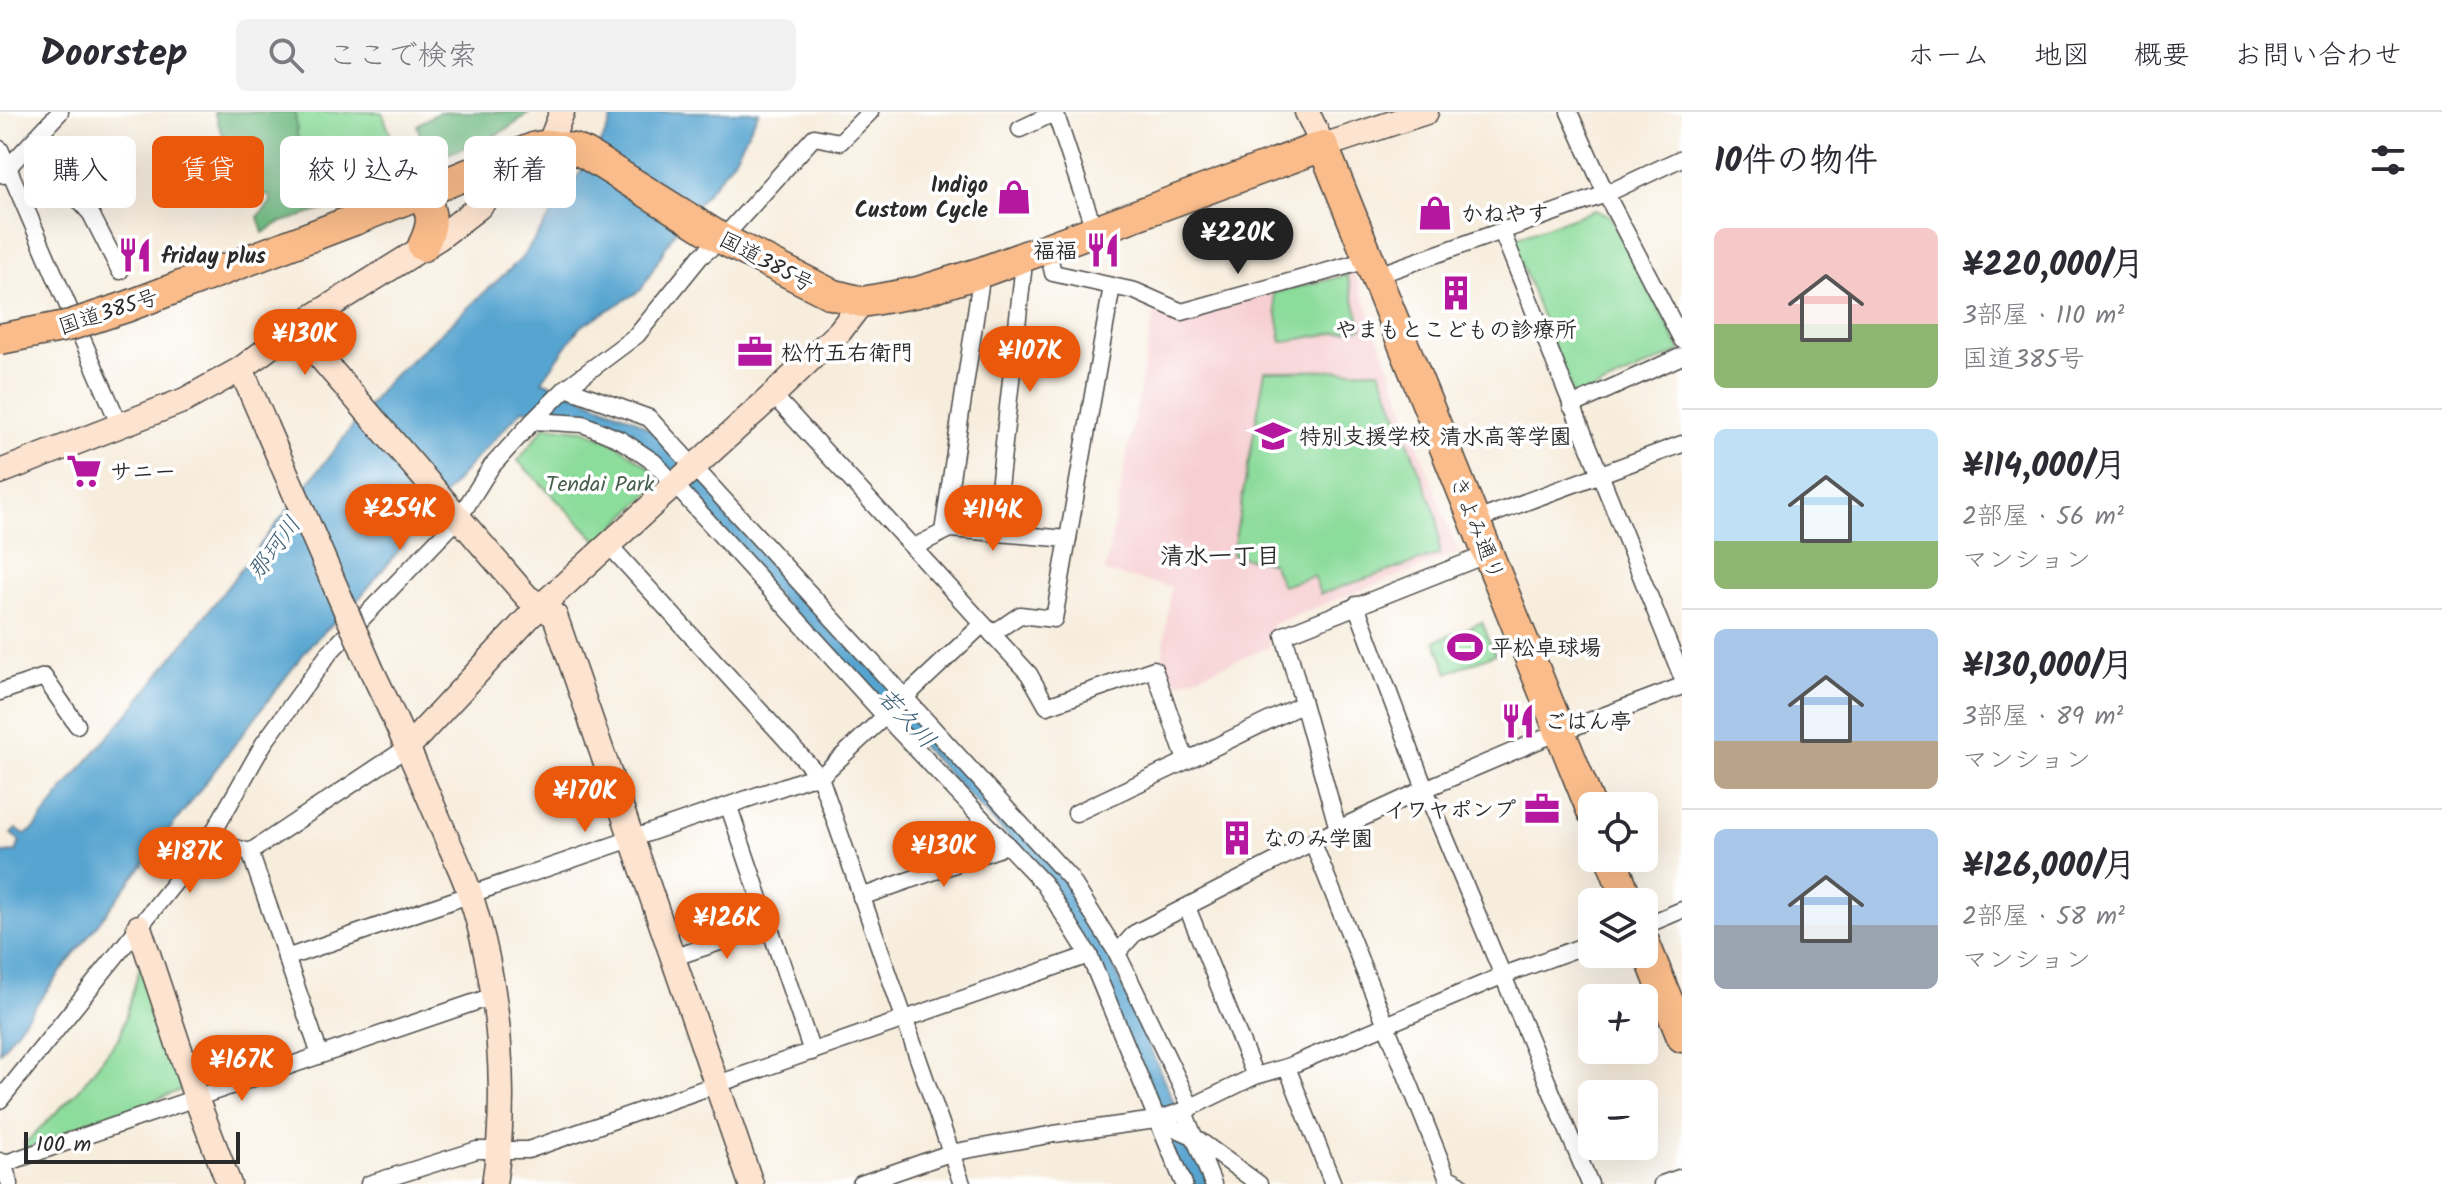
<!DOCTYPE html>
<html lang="ja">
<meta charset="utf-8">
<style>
body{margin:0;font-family:Kalam,"Klee One",sans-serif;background:#f2f2f3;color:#2b2b33;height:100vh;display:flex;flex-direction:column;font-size:30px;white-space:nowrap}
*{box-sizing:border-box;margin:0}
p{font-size:26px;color:#7c7c81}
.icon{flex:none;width:44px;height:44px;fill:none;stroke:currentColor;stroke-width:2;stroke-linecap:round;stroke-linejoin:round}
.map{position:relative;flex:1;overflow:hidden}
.details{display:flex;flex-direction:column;background:#fff;width:760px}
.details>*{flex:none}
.hud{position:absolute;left:24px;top:24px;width:760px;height:72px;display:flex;gap:16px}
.fabs{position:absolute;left:1578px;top:680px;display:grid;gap:16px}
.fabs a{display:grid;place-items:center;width:80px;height:80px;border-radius:12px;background:#fff;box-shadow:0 8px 32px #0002;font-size:40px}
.scale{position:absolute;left:24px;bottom:20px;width:216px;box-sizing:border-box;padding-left:8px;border:4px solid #2b2b2b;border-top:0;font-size:22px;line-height:28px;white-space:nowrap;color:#2b2b2b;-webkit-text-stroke:6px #fff;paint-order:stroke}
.price{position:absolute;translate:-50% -68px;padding:0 18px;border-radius:28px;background:#ea580c;color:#fff;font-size:26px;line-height:52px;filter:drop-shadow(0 2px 4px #0008)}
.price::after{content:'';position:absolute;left:50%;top:48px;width:24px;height:18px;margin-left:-12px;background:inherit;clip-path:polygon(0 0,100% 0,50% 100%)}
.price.selected{background:#222;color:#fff}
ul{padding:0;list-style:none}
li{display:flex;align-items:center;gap:24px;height:200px;padding:0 32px}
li+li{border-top:2px solid #e1e1e2}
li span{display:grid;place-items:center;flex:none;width:224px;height:160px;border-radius:12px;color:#555}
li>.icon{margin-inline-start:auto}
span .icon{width:96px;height:96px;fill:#fffc;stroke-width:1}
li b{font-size:34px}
h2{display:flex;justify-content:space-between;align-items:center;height:96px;padding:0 32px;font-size:34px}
.tag{padding:0 28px;border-radius:12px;background:#fff;box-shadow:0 8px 32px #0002;font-size:28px;line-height:72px}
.tag.selected{background:#ea580c;color:#fff}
header{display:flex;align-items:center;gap:48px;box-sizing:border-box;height:112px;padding:0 40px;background:#fff;border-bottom:2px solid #e1e1e2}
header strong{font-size:38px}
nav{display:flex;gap:44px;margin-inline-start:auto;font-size:28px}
.search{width:560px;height:72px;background:#f2f2f3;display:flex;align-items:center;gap:20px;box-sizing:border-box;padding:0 28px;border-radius:12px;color:#7c7c81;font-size:30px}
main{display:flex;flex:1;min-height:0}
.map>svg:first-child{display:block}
</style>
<header>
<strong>Doorstep</strong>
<div class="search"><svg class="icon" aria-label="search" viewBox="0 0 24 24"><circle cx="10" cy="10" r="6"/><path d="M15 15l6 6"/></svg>ここで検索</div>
<nav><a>ホーム</a><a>地図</a><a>概要</a><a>お問い合わせ</a></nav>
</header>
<main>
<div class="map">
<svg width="1682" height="1072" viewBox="0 0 1682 1072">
<rect width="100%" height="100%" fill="#fff"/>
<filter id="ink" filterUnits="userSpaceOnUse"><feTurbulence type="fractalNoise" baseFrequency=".0125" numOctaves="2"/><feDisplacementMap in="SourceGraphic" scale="16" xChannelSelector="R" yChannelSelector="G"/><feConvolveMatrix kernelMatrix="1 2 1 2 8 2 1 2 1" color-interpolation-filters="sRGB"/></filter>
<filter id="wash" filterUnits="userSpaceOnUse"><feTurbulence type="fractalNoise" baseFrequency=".006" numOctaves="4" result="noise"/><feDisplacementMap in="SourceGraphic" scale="32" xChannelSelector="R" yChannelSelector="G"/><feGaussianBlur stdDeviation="1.8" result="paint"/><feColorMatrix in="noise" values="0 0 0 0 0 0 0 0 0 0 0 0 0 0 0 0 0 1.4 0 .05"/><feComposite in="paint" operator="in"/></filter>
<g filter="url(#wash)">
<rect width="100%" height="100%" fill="#f7eddd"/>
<!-- built -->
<polygon fill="#f7cfd2" points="1353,156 1458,441 1273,512 1267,523 1270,535 1182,570 1160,566 1171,475 1105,460 1156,192 1186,206"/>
<!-- green -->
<g fill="#8cdc9b" stroke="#5c8463" stroke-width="2">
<polygon points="285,0 382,0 395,35 356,56 312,73"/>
<polygon points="1594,98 1609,103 1681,239 1574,287 1512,127"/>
<polygon points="1347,163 1362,216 1282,230 1273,181"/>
<polygon points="1380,258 1437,404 1440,442 1320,482 1314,464 1282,474 1272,451 1232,443 1265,259"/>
<polygon points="545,314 584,318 618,333 657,361 653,378 599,430 518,349"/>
<polygon points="1482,510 1495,542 1448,561 1435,529"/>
<polygon points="141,851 184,977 27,1037 24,1032 78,979 120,924"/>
</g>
<!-- forest -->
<g fill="#71bc83" stroke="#4e7457" stroke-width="2">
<polygon points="214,0 295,0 297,23 312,66 326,71 373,56 386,65 392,61 403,65 323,98 279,111 263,121 258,105 271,90 269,83 251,86 233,55 232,37 221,19"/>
<path d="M439 0H529C501 27 472 31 438 46L425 37 417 13Z"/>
</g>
<!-- water -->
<polygon fill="#57a4d0" stroke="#41687e" stroke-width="2" points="615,0 759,0 733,49 674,121 641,178 580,215 542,269 632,306 668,330 1058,758 1110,846 1210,1072 1187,1072 1048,766 623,323 586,304 523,297 467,356 357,489 312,531 0,940 0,745 3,741 16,740 20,729 11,722 16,717 25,723 35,716 66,674 132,597 388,269 521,147 603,27"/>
</g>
<g filter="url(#ink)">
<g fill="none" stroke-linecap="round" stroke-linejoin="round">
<!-- street casing -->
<g stroke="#4a4846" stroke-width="19">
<g id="street">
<polyline points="1055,0 1094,117"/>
<polyline points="1569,0 1606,82 1682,228"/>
<polyline points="1020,17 1056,0"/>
<polyline points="30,32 91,102 120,159"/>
<polyline points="0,37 120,314"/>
<polyline points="4,63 13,50 60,0"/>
<polyline points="1502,120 1682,565"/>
<polyline points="1375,164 1606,82 1682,46"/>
<polyline points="1112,174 1135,179 1182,200 1368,148"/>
<polyline points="566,276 649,306 1070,766 1117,841 1191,995 1185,1002 1213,1072"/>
<polyline points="773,283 1029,562 1047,594 1154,557 1186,649 1303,592"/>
<polyline points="1571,294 1682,244"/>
<polyline points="533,309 566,276 637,223 700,145 722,127 814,25 840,30 870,0"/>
<polyline points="1474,409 1682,332"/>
<polyline points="943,420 982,160"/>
<polyline points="994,421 1023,160 1021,145"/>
<polyline points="609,433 820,665 962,1072"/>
<polyline points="914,435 950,417 1068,427"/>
<polyline points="1356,493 1425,677 1590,1072"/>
<polyline points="992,522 1020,503 1054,507 1112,174 1053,161 1047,134"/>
<polyline points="0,580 44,565 77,613"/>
<polyline points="729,695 812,940"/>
<polyline points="1076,701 1186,649"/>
<polyline points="1338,717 1284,523 1488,442"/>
<polyline points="209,728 250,740 408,635"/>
<polyline points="1313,731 1447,1065 1460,1072"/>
<polyline points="250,740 320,943"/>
<polyline points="861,785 998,737 1006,731"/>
<polyline points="1187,795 1255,964"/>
<polyline points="1644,814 1682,798"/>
<polyline points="1117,841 1135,821 1338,717 1425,677 1542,627 1682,574"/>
<polyline points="286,846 808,666 820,665 983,512"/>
<polyline points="672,846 768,814"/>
<polyline points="1287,955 1333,1072"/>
<polyline points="0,988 209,728 264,631 330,540 459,406 491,355 533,309 583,312 621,328 654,350 885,604 1044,772 1089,843 1184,1072"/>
<polyline points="1156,1008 1193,1024 1259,1072"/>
<polyline points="0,1049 3,1052 493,884"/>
<polyline points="3,1052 10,1072"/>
<polyline points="369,1072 477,1038 528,1038 1089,843"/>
<polyline points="861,1072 950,1041 1054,1022 1156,1008 1183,999 1255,964 1287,955 1504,863 1592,831"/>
<polyline points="1662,1072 1682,1065"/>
</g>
</g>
<!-- secondary casing -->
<g stroke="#4a4846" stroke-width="27">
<g id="secondary">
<polyline points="1307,0 1323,34 1426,0"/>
<polyline points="295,216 527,485 555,504 751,1072"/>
<polyline points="241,257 266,315"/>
<polyline points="0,360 185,288 241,257 295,216 440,125 479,95 498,72 549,33 562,0"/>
<path d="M372 559C398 612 421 666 444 720 453 741 463 761 470 782 499 871 509 980 494 1072"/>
<polyline points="408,635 529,505 773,283 840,219 862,190"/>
<polyline points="139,815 196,986 229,1072"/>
</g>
</g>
<!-- highway casing -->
<g stroke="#4a4846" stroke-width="33">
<g id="highway">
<polyline points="354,108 536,35 549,33 574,37 586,42 722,127 831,182 862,190 918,180 982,160 1323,34 1592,699"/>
<path d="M423 134C435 109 432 104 423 79"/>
<polyline points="1611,746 1628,790"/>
<polyline points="1644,830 1682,925"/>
</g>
</g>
<!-- street -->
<use href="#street" stroke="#fff" stroke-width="16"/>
<!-- secondary -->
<use href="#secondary" stroke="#fde4d0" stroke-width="24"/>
<!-- highway -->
<use href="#highway" stroke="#f9bc8a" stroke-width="30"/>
<!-- secondary-bridge casing -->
<g stroke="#4a4846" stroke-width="27" stroke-linecap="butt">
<polyline id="secondary-bridge" points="266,315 372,559"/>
</g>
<!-- highway-bridge casing -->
<g stroke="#4a4846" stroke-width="33" stroke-linecap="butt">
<polyline id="highway-bridge" points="0,227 71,213 126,195 354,108"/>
</g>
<!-- secondary-bridge -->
<use href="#secondary-bridge" stroke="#fde4d0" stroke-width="24"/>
<!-- highway-bridge -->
<use href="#highway-bridge" stroke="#f9bc8a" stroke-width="30"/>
</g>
</g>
<!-- icons -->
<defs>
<g id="shop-bare" transform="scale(2.76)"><path d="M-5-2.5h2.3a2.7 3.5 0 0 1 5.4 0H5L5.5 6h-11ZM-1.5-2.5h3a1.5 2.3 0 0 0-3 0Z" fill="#b5179e" stroke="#fff" stroke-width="2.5" paint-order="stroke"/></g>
<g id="restaurant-bare" transform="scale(2.76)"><path d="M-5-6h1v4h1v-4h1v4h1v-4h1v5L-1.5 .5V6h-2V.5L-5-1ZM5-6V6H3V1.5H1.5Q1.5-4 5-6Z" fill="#b5179e" stroke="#fff" stroke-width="2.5" paint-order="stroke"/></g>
<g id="building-bare" transform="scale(2.76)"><path d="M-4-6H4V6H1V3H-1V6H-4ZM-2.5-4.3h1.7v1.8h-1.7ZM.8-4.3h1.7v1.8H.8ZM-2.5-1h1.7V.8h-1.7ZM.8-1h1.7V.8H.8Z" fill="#b5179e" stroke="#fff" stroke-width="2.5" paint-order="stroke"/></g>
<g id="office-bare" transform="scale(2.76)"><path d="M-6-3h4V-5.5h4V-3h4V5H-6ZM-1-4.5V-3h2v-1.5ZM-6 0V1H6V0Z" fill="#b5179e" stroke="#fff" stroke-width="2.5" paint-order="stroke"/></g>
<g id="school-bare" transform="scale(2.76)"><path d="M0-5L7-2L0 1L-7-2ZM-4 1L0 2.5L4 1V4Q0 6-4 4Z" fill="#b5179e" stroke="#fff" stroke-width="2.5" paint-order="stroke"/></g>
<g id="supermarket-bare" transform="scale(2.76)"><path d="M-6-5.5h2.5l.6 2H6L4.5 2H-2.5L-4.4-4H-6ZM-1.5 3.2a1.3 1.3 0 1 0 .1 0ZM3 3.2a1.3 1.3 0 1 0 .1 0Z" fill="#b5179e" stroke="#fff" stroke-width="2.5" paint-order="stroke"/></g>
<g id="stadium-bare" transform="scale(2.76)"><path d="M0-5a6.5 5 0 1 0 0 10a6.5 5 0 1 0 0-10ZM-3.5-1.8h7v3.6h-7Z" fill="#b5179e" stroke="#fff" stroke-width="2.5" paint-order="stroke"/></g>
</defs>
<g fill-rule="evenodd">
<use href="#shop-bare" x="1014" y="85"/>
<use href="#shop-bare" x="1435" y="101"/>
<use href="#restaurant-bare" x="1103" y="138"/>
<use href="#restaurant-bare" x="135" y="143"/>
<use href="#building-bare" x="1456" y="181"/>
<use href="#office-bare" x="755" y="240"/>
<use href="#school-bare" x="1273" y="324"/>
<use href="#supermarket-bare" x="84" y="359"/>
<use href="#stadium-bare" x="1465" y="535"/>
<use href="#restaurant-bare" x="1518" y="609"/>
<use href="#office-bare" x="1542" y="697"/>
<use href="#building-bare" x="1237" y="726"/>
</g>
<g text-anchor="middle" stroke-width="7" stroke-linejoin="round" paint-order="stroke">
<!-- poi labels -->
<g font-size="22" font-weight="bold" fill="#2b2b2b" stroke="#fff" text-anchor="start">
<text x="988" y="80" text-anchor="end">Indigo<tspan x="988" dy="25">Custom Cycle</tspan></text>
<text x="1461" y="109">かねやす</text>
<text x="1077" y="146" text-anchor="end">福福</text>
<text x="161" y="151">friday plus</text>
<text x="1456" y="225" text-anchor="middle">やまもとこどもの診療所</text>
<text x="781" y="248">松竹五右衛門</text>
<text x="1299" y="332">特別支援学校 清水高等学園</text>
<text x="110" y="367">サニー</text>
<text x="1491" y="543">平松卓球場</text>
<text x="1544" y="617">ごはん亭</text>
<text x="1516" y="705" text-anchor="end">イワヤポンプ</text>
<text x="1263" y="734">なのみ学園</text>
</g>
<!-- street labels -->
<g font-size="22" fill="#2b2b2b" stroke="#fff">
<text transform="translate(767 149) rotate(28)" y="8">国道385号</text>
<text transform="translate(108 199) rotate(-18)" y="8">国道385号</text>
<text transform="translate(1478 416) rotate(68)" y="8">きよみ通り</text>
</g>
<!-- park labels -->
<g font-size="22" fill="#48604d" stroke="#fff">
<text x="600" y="379">Tendai Park</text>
</g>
<!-- water labels -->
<g font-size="24" font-style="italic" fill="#3f6175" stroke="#fff">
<text transform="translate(274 436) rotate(-54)" y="8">那珂川</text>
<text transform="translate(907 606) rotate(47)" y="8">若久川</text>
</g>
<!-- neighbourhood labels -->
<g font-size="24" font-weight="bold" fill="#2b2b2b" stroke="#fff">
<text x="1220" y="452">清水一丁目</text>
</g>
</g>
</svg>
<div class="fabs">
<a><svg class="icon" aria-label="locate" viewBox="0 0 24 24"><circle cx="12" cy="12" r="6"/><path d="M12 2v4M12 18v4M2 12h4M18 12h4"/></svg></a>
<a><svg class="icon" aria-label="layers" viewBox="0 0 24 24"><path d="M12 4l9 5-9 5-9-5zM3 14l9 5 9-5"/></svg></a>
<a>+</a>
<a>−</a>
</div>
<div class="scale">100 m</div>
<b class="price selected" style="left:1238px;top:164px">¥220K</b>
<b class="price" style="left:305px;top:265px">¥130K</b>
<b class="price" style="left:1030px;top:282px">¥107K</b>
<b class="price" style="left:400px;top:440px">¥254K</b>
<b class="price" style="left:993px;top:441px">¥114K</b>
<b class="price" style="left:585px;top:722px">¥170K</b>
<b class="price" style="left:944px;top:777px">¥130K</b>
<b class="price" style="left:190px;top:783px">¥187K</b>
<b class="price" style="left:727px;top:849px">¥126K</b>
<b class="price" style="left:242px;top:991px">¥167K</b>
<div class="hud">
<a class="tag">購入</a>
<a class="tag selected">賃貸</a>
<a class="tag">絞り込み</a>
<a class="tag">新着</a>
</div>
</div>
<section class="details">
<h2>10件の物件<svg class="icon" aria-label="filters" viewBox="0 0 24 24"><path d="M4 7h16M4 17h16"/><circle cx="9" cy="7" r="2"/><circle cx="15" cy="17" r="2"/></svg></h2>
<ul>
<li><span style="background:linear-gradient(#f6c9c9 60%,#8fb573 0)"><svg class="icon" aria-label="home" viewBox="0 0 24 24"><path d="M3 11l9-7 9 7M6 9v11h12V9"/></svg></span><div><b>¥220,000/月</b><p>3部屋 · 110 m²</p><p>国道385号</p></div></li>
<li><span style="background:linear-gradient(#bfe0f5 70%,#8fb573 0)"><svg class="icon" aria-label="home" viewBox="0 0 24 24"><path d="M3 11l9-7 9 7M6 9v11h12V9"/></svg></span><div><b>¥114,000/月</b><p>2部屋 · 56 m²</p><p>マンション</p></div></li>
<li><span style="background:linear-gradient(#a9c7e8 70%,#b9a48a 0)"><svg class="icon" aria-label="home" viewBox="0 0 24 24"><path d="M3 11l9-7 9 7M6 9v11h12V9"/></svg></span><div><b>¥130,000/月</b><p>3部屋 · 89 m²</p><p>マンション</p></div></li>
<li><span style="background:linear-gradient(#a9c7e8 60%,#9aa5b1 0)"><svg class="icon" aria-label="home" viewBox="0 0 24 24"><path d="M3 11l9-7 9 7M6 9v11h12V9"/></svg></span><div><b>¥126,000/月</b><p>2部屋 · 58 m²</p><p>マンション</p></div></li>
</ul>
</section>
</main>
